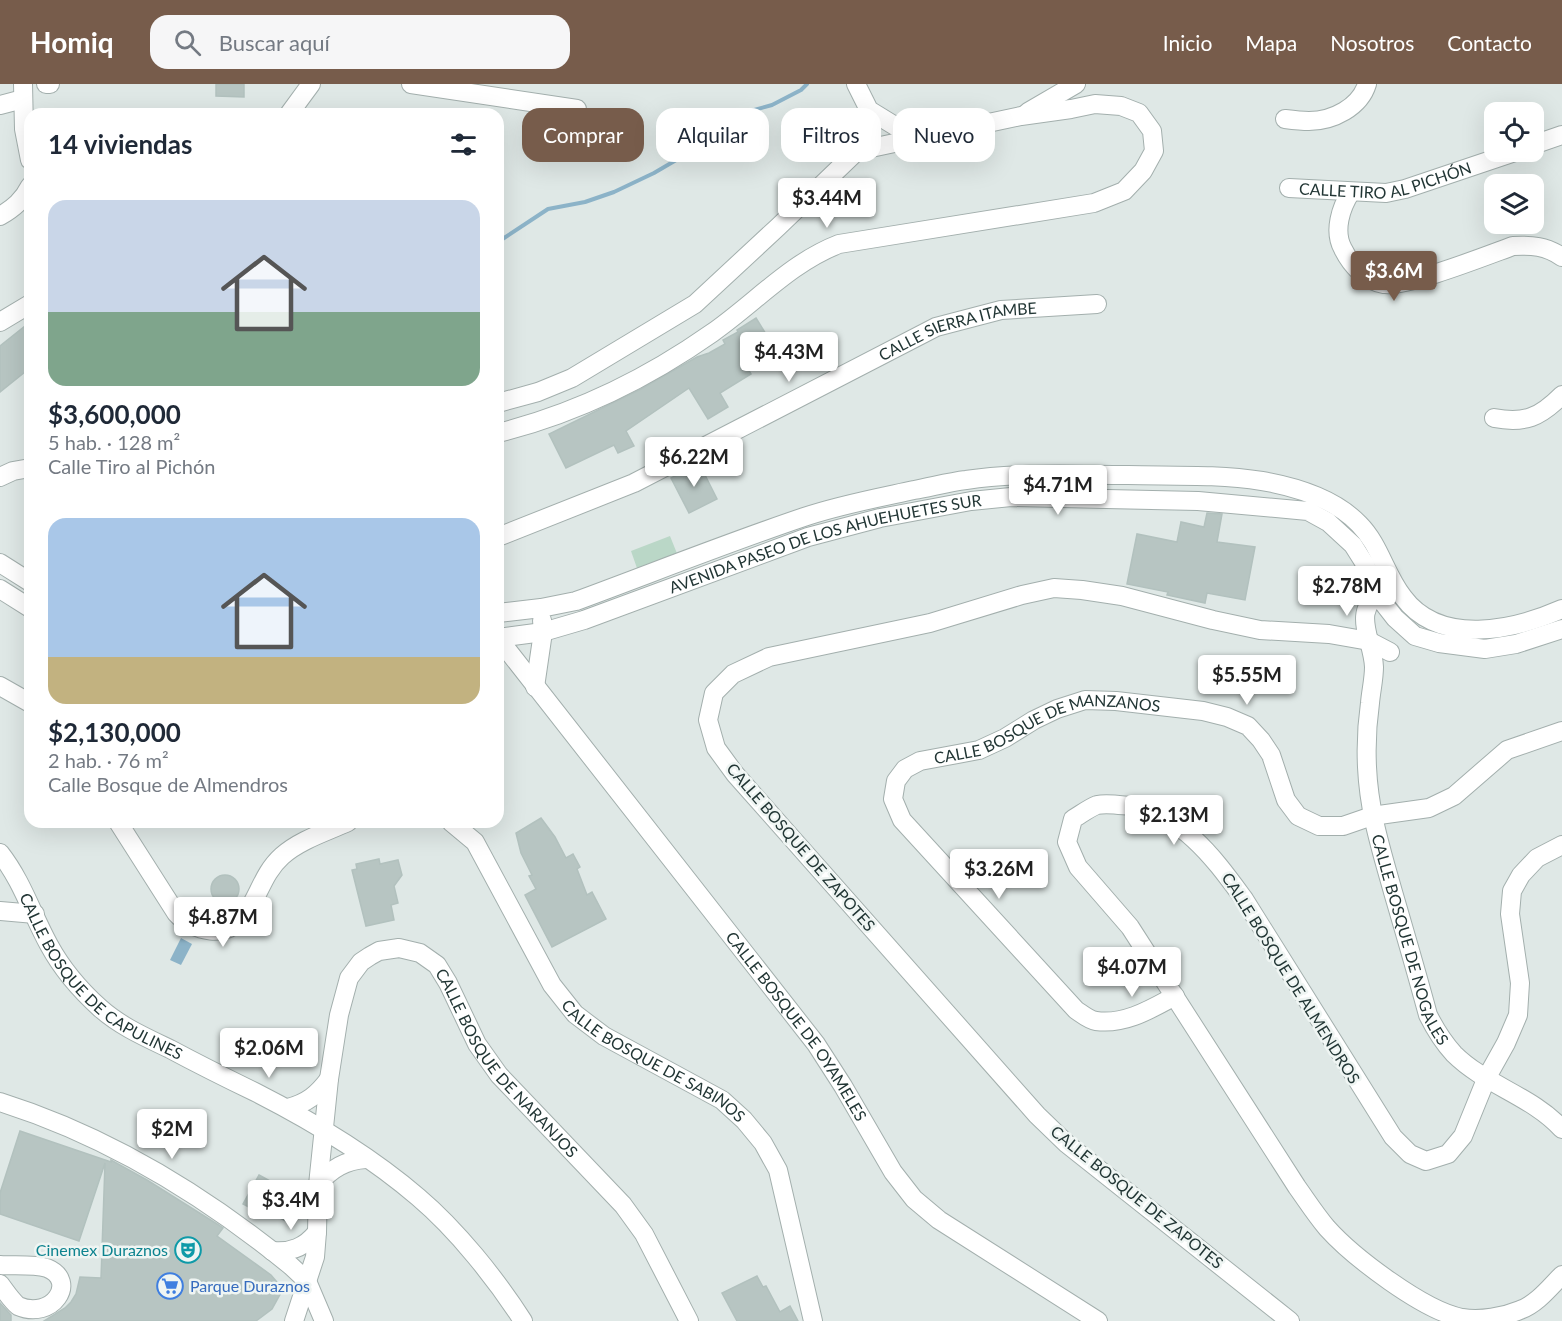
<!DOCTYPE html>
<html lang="es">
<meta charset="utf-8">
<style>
body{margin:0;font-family:Lato,sans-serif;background:#f6f6f7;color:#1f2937;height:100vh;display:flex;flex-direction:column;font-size:22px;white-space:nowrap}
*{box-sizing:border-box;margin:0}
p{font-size:20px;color:#747a83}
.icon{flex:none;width:33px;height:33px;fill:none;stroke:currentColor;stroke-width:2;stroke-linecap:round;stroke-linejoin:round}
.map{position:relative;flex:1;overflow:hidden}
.details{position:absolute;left:24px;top:24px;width:480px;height:720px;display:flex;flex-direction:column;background:#fff;border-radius:18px;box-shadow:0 6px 24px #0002}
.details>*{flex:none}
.hud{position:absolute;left:522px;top:24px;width:570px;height:54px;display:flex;gap:12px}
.tools{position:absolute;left:1484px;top:18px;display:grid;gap:12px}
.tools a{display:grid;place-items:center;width:60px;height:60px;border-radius:12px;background:#fff;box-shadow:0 6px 24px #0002;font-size:30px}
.price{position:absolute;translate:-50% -51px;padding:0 14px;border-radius:6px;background:#fff;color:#222;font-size:20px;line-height:39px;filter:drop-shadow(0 2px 3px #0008)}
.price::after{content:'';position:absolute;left:50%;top:36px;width:18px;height:14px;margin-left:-9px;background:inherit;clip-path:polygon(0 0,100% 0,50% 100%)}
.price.active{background:#775c4b;color:#fff}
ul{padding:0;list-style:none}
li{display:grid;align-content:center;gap:12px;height:318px;padding:0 24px}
li span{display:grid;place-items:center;height:186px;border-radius:18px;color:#555}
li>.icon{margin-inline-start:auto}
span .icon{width:108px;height:108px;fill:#fffc;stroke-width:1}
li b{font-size:26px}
h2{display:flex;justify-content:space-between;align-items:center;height:72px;padding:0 24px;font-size:26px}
.tag{padding:0 21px;border-radius:18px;background:#fff;box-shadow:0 6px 24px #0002;font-size:21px;line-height:54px}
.tag.active{background:#775c4b;color:#fff}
header{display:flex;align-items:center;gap:36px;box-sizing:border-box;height:84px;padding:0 30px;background:#775c4b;color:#fff}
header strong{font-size:28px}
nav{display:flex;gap:33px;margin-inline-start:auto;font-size:21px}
.search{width:420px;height:54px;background:#f6f6f7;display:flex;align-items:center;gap:15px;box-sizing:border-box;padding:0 21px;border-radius:18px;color:#747a83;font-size:22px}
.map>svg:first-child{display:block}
</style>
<header>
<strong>Homiq</strong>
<div class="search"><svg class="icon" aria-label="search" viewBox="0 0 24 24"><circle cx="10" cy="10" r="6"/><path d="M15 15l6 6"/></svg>Buscar aquí</div>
<nav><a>Inicio</a><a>Mapa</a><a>Nosotros</a><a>Contacto</a></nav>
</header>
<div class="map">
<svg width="1562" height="1237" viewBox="0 0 1562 1237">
<rect width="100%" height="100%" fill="#dfe8e6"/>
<!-- green -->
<polygon fill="#bad7c7" points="670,452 678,472 638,487 631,467"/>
<!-- water -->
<polygon fill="#8cb3c8" points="181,854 192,860 181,881 170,876"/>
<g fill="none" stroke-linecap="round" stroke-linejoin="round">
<!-- stream -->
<polyline stroke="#8cb3c8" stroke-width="4" points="498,158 548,125 585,118 614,108 654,89 683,72 705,53 743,29 772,21 801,6 807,0"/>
</g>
<!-- building -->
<g fill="#b7c5c2" stroke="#b2c1be" stroke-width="1.5">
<polygon points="216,0 244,0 244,13 216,12"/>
<polygon points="756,234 774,263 745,280 751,290 720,309 728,323 708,335 689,304 626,347 634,362 618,369 614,361 566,384 549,350 641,305 697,273 709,269 725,260 723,256 738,248 737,246"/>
<polygon points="30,238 30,284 0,308 0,262"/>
<polygon points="699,379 717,415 689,429 671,394"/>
<polygon points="1207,429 1222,430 1217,458 1255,463 1245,516 1207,509 1205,519 1167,511 1168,508 1127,500 1137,450 1177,458 1181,438 1204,443"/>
<polygon points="541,734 555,753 566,774 573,770 580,783 577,785 587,811 592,808 606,835 552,863 525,811 536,805 529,792 532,791 521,769 516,749"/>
<polygon points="379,775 380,780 398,776 402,791 394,802 398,819 391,821 394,836 366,842 352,786 357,785 356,780"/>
<circle cx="225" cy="805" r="14"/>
<polygon points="20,1047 111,1078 111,1076 147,1096 217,1140 223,1144 217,1152 271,1191 283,1205 272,1225 256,1237 44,1237 65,1224 71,1218 76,1210 80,1193 101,1194 105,1079 79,1157 0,1130 0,1109"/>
<polygon points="259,1091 283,1104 279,1112 300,1123 291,1140 262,1124 260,1129 243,1120"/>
<polygon points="757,1192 763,1203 766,1202 780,1228 790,1222 798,1237 737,1237 722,1209"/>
<polygon points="0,1219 11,1231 11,1237 0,1237"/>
</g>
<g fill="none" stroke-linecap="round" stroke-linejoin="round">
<!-- minor casing -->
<g stroke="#a3afad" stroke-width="20">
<g id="minor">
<polyline points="23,0 24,45 30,76"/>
<polyline points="46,0 50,0"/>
<polyline points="411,0 577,25"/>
<polyline points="856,0 869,26 913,53"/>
<polyline points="0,21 23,15"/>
<polyline points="1028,28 1076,0"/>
<polyline points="289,30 311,0"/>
<path d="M1285 35C1293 36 1301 37 1309 37 1333 37 1360 23 1367 0"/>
<polyline points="1533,61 1562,51"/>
<polyline points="857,67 869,26"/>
<path id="s1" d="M1289 104 1386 109 1405 105 1515 68"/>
<path d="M1351 108C1341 123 1333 147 1343 165 1351 181 1365 197 1384 200 1405 204 1488 171 1513 162 1532 161 1546 162 1562 173"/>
<path d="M0 132C14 124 23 116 30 102"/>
<polyline points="0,238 30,220"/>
<path d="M498 319 538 308 572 294 695 220 778 143 857 67 1021 32 1071 25 1095 20 1121 22 1139 29 1152 47 1154 67 1143 87 1124 107 1094 119 839 160C790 179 755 219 712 249 648 294 574 330 498 349"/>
<path d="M1494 334C1525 340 1540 333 1562 311"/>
<polyline points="0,393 13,387 30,384"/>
<path id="s2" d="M498 453 634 399 936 243 1001 226 1097 220"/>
<polyline points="0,479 30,498"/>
<polyline points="0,505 30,524"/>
<path id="s3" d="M1386 506C1348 525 1373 554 1374 583 1374 595 1371 607 1370 619 1367 640 1366 662 1367 683 1369 728 1381 765 1393 808 1405 849 1417 890 1428 931 1435 945 1443 958 1454 970 1485 1001 1532 1012 1562 1045"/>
<path d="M498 529 541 524 576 517C652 489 727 459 804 433 839 421 877 414 914 406 931 403 949 398 966 396 1020 388 1074 391 1128 391 1172 392 1218 390 1262 397 1297 403 1334 414 1359 440 1380 461 1385 490 1403 513 1440 563 1514 546 1562 525"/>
<path id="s4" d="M498 554 543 548 584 536 808 453 880 434 971 417 1011 413 1198 417 1308 427 1328 438 1353 461 1365 480 1377 511 1395 534 1415 552 1439 559 1485 565 1516 560 1562 545"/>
<path id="s5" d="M498 554 816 960 843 1002 893 1088 914 1115 939 1136 1098 1237"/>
<polyline points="0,602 30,619"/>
<polyline points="535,603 543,548 542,536"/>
<path d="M118 738 176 829C193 848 228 856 245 831 259 812 263 789 282 772 300 756 326 748 348 738"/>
<path id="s6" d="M451 738 475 758 552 901 575 930 604 952 722 1016 744 1036 763 1059 778 1086 813 1237"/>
<path d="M1562 761 1537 774 1521 791 1512 807 1510 830 1520 899 1518 931 1506 959 1487 993 1463 1052 1448 1070 1426 1077 1410 1070 1393 1053 1244 815C1213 773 1184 732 1129 722 1119 721 1107 719 1097 721 1089 724 1080 731 1073 735L1067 758 1078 783 1130 843 1297 1103C1307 1117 1316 1131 1327 1144 1353 1173 1424 1227 1462 1234 1481 1237 1503 1233 1520 1226 1537 1220 1550 1203 1562 1191"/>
<path id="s7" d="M0 769C22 797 32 830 49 861 62 885 80 906 100 924 120 942 145 953 170 965 198 980 226 994 255 1008 312 1037 369 1071 418 1113 457 1146 496 1195 523 1237"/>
<polyline points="0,827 35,830"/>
<path id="s8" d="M1175 912C1151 925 1125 941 1096 937 1089 936 1082 930 1076 926L902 736 893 715 896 697 905 685 920 677 979 666 1005 654 1034 636 1057 625 1085 616 1116 617 1203 627 1227 633 1248 642 1261 656 1271 671 1286 716 1298 732 1319 742H1343L1372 732 1429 724 1454 712 1507 666 1562 647"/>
<path d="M0 1018C108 1052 203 1110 291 1182L307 1197 324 1237"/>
<path d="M288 1024C307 1019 317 1011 329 995"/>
<path d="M318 1101C330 1085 346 1076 366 1075"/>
<path d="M272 1167C291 1169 305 1163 317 1148"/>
<path d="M0 1181C14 1182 34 1180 47 1184 79 1197 52 1237 18 1222 11 1216 6 1208 0 1200"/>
<path id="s9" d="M294 1237 315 1173 317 1148 318 1101 329 995 339 931 349 894 361 878 370 872 379 867 399 864 420 869 437 881 448 899 477 960 499 991 623 1121 644 1150 689 1237"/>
<polyline points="1290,1237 1067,1060 1037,1031 735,690 716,664 708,636 714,609 733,590 769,573 930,539 1022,511 1054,504 1082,506 1122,512 1213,536 1260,546 1329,550 1369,557 1390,568"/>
</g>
</g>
<!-- minor -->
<use href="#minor" stroke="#fff" stroke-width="18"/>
</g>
<!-- icons -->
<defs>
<g id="theatre-ring" transform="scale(1.35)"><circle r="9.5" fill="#eff5f3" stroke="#0f9aa8" stroke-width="1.5"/><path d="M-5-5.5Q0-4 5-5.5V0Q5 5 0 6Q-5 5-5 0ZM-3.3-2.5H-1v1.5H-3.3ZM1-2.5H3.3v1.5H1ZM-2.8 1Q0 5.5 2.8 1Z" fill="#0f9aa8"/></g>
<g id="supermarket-ring" transform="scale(1.35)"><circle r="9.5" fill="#eff5f3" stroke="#3f7fe0" stroke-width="1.5"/><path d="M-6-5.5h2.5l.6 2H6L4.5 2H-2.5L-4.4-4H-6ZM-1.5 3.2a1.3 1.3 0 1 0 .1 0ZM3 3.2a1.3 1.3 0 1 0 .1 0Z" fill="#3f7fe0"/></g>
</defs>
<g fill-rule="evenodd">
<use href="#theatre-ring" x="188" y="1166"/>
<use href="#supermarket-ring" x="170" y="1202"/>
</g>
<g text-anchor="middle" stroke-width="5" stroke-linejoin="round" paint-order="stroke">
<!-- street labels -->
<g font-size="16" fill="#223635" stroke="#eff5f3">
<text dy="6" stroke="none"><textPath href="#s1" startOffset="98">CALLE TIRO AL PICHÓN</textPath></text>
<text dy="6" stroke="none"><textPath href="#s2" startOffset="506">CALLE SIERRA ITAMBE</textPath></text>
<text dy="6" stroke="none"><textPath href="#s4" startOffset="342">AVENIDA PASEO DE LOS AHUEHUETES SUR</textPath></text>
<text dy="6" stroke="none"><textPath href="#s8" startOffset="572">CALLE BOSQUE DE MANZANOS</textPath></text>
<text transform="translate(801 763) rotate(49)" y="6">CALLE BOSQUE DE ZAPOTES</text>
<text dy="6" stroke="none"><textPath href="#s3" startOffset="366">CALLE BOSQUE DE NOGALES</textPath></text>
<text dy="6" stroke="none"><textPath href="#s7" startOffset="164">CALLE BOSQUE DE CAPULINES</textPath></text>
<text transform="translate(1291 894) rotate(58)" y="6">CALLE BOSQUE DE ALMENDROS</text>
<text dy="6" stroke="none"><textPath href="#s5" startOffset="490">CALLE BOSQUE DE OYAMELES</textPath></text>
<text dy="6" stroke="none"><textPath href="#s6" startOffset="322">CALLE BOSQUE DE SABINOS</textPath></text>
<text dy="6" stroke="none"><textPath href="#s9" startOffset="574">CALLE BOSQUE DE NARANJOS</textPath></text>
<text transform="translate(1137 1113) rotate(39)" y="6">CALLE BOSQUE DE ZAPOTES</text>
</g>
<!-- culture labels -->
<g font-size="16" fill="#0d838f" stroke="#eff5f3" text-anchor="end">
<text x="168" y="1172">Cinemex Duraznos</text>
</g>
<!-- shop labels -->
<g font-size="16" fill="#366cbe" stroke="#eff5f3" text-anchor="start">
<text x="190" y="1208">Parque Duraznos</text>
</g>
</g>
</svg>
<div class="tools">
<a><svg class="icon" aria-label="locate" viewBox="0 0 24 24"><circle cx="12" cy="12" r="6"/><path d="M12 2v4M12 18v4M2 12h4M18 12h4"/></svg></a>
<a><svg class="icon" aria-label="layers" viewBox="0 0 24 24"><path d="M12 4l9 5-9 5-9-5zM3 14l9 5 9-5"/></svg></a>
</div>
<b class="price" style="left:827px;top:145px">$3.44M</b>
<b class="price active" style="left:1394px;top:218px">$3.6M</b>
<b class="price" style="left:789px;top:299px">$4.43M</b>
<b class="price" style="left:694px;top:404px">$6.22M</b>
<b class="price" style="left:1058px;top:432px">$4.71M</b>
<b class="price" style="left:1347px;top:533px">$2.78M</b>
<b class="price" style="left:1247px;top:622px">$5.55M</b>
<b class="price" style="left:1174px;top:762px">$2.13M</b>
<b class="price" style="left:999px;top:816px">$3.26M</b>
<b class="price" style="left:223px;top:864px">$4.87M</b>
<b class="price" style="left:1132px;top:914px">$4.07M</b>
<b class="price" style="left:269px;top:995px">$2.06M</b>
<b class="price" style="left:172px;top:1076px">$2M</b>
<b class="price" style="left:291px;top:1147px">$3.4M</b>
<div class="hud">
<a class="tag active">Comprar</a>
<a class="tag">Alquilar</a>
<a class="tag">Filtros</a>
<a class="tag">Nuevo</a>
</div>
<section class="details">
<h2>14 viviendas<svg class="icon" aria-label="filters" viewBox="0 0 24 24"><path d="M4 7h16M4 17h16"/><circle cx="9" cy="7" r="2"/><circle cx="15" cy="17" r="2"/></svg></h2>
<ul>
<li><span style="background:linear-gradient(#c9d6e8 60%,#7fa58c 0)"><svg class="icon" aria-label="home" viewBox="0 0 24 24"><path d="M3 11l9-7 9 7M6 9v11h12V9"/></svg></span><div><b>$3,600,000</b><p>5 hab. · 128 m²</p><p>Calle Tiro al Pichón</p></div></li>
<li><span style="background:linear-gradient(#a9c7e8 75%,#c2b280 0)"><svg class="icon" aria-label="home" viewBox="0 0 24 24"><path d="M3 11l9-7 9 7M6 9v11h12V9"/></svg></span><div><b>$2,130,000</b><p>2 hab. · 76 m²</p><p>Calle Bosque de Almendros</p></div></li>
</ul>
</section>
</div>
